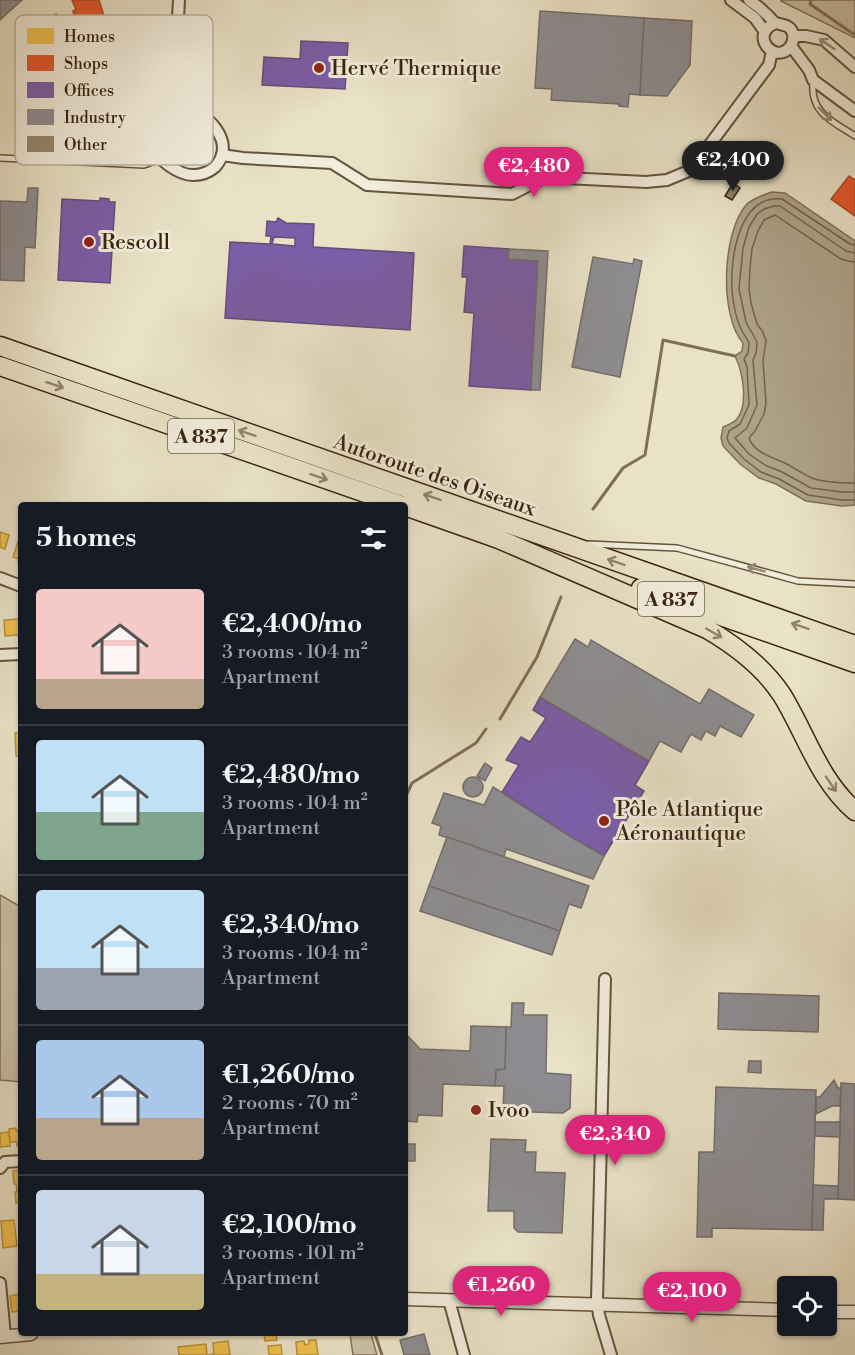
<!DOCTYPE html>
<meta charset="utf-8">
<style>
body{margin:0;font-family:"Libre Bodoni",serif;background:#242831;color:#f1f3f6;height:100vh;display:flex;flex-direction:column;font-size:22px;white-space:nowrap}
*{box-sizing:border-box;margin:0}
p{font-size:20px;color:#9ea1a6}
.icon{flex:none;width:33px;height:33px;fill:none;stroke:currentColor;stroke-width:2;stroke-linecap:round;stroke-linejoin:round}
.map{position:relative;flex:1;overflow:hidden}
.sheet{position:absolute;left:18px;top:502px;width:390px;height:834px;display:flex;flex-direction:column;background:#171b24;border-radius:6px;box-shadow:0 2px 4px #0004}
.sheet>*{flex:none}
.tools{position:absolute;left:777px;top:1276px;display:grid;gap:12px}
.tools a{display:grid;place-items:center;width:60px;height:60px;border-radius:6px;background:#171b24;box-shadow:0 2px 4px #0004;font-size:30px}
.price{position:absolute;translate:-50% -51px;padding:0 14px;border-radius:21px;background:#db2777;color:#fff;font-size:20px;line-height:39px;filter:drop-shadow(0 2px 3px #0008)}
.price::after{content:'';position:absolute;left:50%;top:36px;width:18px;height:14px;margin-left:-9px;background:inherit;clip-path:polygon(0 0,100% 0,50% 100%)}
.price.active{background:#222;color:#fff}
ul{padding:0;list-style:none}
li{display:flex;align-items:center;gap:18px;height:150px;padding:0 18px}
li+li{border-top:2px solid #363941}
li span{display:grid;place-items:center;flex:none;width:168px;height:120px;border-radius:6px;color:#555}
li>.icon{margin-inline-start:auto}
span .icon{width:72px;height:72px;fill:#fffc;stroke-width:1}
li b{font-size:26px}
h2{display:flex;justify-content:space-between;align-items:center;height:72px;padding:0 18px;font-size:26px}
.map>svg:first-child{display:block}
</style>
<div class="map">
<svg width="855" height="1355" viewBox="0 0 855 1355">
<rect width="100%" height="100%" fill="#e9e2c7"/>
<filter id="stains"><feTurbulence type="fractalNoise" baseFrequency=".00333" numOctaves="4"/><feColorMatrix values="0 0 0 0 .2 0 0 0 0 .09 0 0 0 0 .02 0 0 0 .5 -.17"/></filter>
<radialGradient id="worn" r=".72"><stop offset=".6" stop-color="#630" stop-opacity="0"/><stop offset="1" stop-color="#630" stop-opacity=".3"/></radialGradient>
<!-- green -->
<g fill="#cbc2a8" stroke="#82735b" stroke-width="1.5">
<polygon points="781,0 855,0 855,38 781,1"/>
<polygon points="0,895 21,907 21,1082 0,1080"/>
<polygon points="350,1334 371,1334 377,1355 353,1355"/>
</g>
<!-- water -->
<path fill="#ada188" stroke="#7f6f57" stroke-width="1.5" d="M772 192 785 193 855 241V505L842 506 806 501 776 484 759 478 740 464 723 446 721 438 723 427C727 425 733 423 736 420 749 406 743 372 735 356L742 351 743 343C719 316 722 231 747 204 754 198 763 195 772 192Z"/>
<!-- homes -->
<g fill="#f2c14e" stroke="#ba923b" stroke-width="1.5">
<polygon points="0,532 9,535 5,549 0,547"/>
<polygon points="20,536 21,537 21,563 18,562 19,559 13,557"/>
<polygon points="21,619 21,633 18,634 18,635 5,636 4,620"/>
<polygon points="15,733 21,733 21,756 16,756"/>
<polygon points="16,1128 16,1131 21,1130 21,1145 17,1146 17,1142 10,1142 9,1129"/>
<polygon points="9,1132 10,1146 0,1147 0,1133"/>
<polygon points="21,1170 21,1202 16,1203 15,1192 17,1192 16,1184 14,1184 13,1171"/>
<polygon points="14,1220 17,1246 3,1248 1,1221"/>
<polygon points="21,1294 21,1311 12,1312 10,1296"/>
<polygon points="251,1334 276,1334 277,1340 265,1341 264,1334 251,1335"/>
<polygon points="309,1340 316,1340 318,1355 297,1355 296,1342 304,1341 305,1345 309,1344"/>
<polygon points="228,1341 230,1355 208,1355 214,1354 213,1343"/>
<polygon points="206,1344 207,1355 179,1355 178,1347"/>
<polygon points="281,1345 282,1355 269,1355 268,1346"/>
</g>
<!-- shops -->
<g fill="#e4572e" stroke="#b14824" stroke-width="1.5">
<polygon points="72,0 99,0 106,22 98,29 103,34 114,35 113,64 97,77 93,71 56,100 44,84 37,89 32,82 38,77 33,72 40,66 45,72 64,56 61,52 63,48 55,38 44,48 33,33 56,14 61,20 75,20 73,11 76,10"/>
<polygon points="849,176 855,180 855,216 831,199"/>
</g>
<!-- offices -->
<g fill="#7b5ea7" stroke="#674d79" stroke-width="1.5" fill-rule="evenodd">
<polygon points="301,41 348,43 345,89 262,85 264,57 300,59"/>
<polygon points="100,198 109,199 109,202 115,202 110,283 58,280 62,199 100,201"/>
<path d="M278 218 286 223 314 224 313 247 414 253 410 330 225 318 230 242 270 244 271 236H266L267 221 276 222ZM274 237 295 238V246L272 244Z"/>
<polygon points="464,246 509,249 508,259 538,261 531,390 469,386 474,313 464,312 467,277 462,277"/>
<polygon points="540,697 649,761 635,785 644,791 604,856 574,839 502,792 519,765 506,760 521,737 530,742 546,718 533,710"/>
</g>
<!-- industry -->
<g fill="#8d8d92" stroke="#746e6a" stroke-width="1.5">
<polygon points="0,0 22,0 0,20"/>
<polygon points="540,11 644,18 640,95 629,94 628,107 619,106 619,104 551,100 552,89 535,88"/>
<polygon points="644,18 692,21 690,65 667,96 640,95"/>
<polygon points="28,188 38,188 35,248 25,247 24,281 0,280 0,201 27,202"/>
<polygon points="509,249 548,251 540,390 531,390 538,261 508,259"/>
<polygon points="593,257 633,264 634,259 642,261 620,377 572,367"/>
<polygon points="575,639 588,647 591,640 700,704 709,689 754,715 741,737 720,726 715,736 706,731 701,740 691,734 681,752 660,741 649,761 540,697"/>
<polygon points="485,763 492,768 485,781 477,776"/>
<circle cx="473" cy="787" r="10"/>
<polygon points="493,787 574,839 604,856 593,879 506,849 504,857 439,835 441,826 432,823 444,793 484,805"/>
<polygon points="447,837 589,886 581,908 569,904 560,931 429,886"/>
<polygon points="429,886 560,931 552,955 420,911"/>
<polygon points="719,993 819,996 818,1032 718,1029"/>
<polygon points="512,1003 524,1003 523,1015 547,1015 546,1073 571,1075 570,1108 563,1113 503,1111 504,1086 495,1086 496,1070 505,1069 506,1027 511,1027"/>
<polygon points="471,1026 506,1027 505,1069 496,1070 495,1086 443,1084 442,1116 418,1115 417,1122 406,1121 405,1033 420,1049 470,1051"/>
<polygon points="749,1061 761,1061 761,1073 748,1072"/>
<polygon points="834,1080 838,1088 841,1088 840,1106 832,1106 816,1114 816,1097 820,1097"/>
<polygon points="841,1083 855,1084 855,1200 838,1199"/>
<polygon points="716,1087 816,1090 812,1230 712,1228 712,1237 697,1237 699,1152 714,1152"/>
<polygon points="815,1122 840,1122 840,1137 815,1136"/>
<polygon points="491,1139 526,1140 525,1152 536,1152 535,1172 565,1173 562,1233 518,1232 514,1228 514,1211 488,1211"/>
<rect x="405" y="1144" width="10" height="17"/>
<polygon points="813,1185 838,1186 838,1199 824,1199 823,1230 812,1230"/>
<polygon points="424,1334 430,1355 404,1355 400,1340"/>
</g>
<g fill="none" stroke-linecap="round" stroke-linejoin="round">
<!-- shore -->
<g stroke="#73624b" stroke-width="1.5">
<path d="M855 245 850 244 782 199C739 194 730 258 732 290 733 303 736 319 742 331 744 335 747 338 749 343L748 353 744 359 747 367 749 405 740 424 729 431 727 438 729 443 744 459 761 472 779 479 808 495 842 500H855"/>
<polyline points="855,253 846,251 780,206 774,206 764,209 757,214 749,227 743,248 739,289 746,322 757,342 756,353 753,360 757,405 747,428 735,438 749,454 765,465 782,472 811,488 842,492 855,492"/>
<path d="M855 262 848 261 841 259 775 215 764 220 758 231 752 249 750 268 749 289 751 303 757 324 763 332 766 341 763 361 766 403 764 414 755 431 749 438C754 453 774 458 787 464 796 469 804 475 812 478 825 483 842 483 855 483"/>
</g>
<!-- stream -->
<g stroke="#7f6f57" stroke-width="3">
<polyline points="811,0 810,4 855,35"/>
<polyline points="593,509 623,468 645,455 663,340 735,356"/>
<polyline points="500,719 537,657 561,597"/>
<polyline points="405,798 412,783 476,743 486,729"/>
<polyline points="375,1334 382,1355"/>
</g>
</g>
<!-- building -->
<polygon fill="#95876e" stroke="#39240e" stroke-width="1.5" points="733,183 740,188 732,200 725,196"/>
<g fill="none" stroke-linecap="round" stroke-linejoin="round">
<!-- service casing -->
<g stroke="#65543c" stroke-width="8">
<g id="service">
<path d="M813 82C810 113 832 121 855 136"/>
<polyline points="0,158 144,165 160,159"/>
<polyline points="588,544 677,548 798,581 855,584"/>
</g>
</g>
<!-- minor casing -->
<g stroke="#65543c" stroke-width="14">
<g id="minor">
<polyline points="731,0 755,18 765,32"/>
<path d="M749 0C754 4 760 7 764 12 768 15 771 19 774 22 781 26 790 23 793 34 794 39 793 43 790 47 774 66 748 33 776 23"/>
<polyline points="794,36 806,36 824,40 855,67"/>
<polyline points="791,46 809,70 813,80 855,111"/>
<path d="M183 105C206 112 238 142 215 167 209 172 202 175 194 175 180 176 156 159 151 145 143 124 162 104 183 105Z"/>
<polyline points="173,106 179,0"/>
<polyline points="222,155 243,158 332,163 367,185 512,194 545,177 646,182 667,180 691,170 769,65 772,51"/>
<polyline points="0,578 21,586"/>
<polyline points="0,655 21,654"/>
<polyline points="605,979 597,1300 599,1315 611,1355"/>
<polyline points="0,1168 5,1162 21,1161"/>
<polyline points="0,1283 5,1336"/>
<polyline points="449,1300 464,1355"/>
</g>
</g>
<!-- tertiary casing -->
<g stroke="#65543c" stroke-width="15">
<g id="tertiary">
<polyline points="405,1299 788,1310"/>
<polyline points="826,1312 855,1312"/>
<polyline points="0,1337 31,1334"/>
</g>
</g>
<!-- motorway casing -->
<g stroke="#39240e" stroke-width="21">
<g id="motorway">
<polyline points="0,346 855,645"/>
<polyline points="0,366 403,506"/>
<polyline points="405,506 496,538"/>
<path d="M487 534 707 629C736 646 763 666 782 695 806 734 819 780 855 811"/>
<polyline points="641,588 855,663"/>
</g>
</g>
<!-- service -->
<use href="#service" stroke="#f1ecdb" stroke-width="5"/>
<!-- minor -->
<use href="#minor" stroke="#f1ecdb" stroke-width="10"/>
<!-- tertiary -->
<use href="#tertiary" stroke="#f1ecdb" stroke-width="12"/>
<!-- motorway -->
<use href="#motorway" stroke="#e9e2c7" stroke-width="18"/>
</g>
<!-- one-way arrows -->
<defs><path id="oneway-shaft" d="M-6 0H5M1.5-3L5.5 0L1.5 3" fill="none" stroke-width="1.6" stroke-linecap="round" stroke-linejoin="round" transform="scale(1.5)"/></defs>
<g stroke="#958874">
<use href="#oneway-shaft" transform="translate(827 44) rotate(-146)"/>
<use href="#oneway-shaft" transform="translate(825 114) rotate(45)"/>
<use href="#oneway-shaft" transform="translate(756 569) rotate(-165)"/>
</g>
<g stroke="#91836a">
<use href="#oneway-shaft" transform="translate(55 385) rotate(19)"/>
<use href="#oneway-shaft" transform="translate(247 433) rotate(-161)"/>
<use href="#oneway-shaft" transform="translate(319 477) rotate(19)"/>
<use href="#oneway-shaft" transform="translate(432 497) rotate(-161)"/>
<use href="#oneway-shaft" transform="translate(616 562) rotate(-161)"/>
<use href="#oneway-shaft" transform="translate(800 626) rotate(-161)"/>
<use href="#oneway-shaft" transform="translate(714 633) rotate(30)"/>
<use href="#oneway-shaft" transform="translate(831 784) rotate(55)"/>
</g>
<!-- markers -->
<g fill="#8f2418" stroke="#f1ecdb" stroke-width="2">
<circle cx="319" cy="68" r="6"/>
<circle cx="89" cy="242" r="6"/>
<circle cx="604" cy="821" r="6"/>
<circle cx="476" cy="1110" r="6"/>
</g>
<g text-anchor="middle" stroke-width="6" stroke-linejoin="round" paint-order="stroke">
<!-- shield labels -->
<g fill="#f1ecdb" stroke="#70604c" stroke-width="1.5">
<rect x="168" y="419" width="66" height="34" rx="4.5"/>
<rect x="638" y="582" width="66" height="34" rx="4.5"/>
</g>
<g font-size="20" font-weight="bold" fill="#39240e">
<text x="201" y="443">A 837</text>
<text x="671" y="606">A 837</text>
</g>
<!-- poi labels -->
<g font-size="21" fill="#39240e" stroke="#f1ecdb" text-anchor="start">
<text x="331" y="75">Hervé Thermique</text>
<text x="101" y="249">Rescoll</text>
<text x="616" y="816">Pôle Atlantique<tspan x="616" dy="24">Aéronautique</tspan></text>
<text x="488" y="1117">Ivoo</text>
</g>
<!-- street labels -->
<g font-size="21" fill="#39240e" stroke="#f1ecdb">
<text transform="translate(435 475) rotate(19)" y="7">Autoroute des Oiseaux</text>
</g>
</g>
<!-- legend -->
<rect x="15" y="15" width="198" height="150" rx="9" fill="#f1ecdb" stroke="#bab09e" stroke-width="1.5"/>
<rect x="27" y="28" width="27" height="16" fill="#f2c14e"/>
<rect x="27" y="55" width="27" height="16" fill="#e4572e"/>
<rect x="27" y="82" width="27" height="16" fill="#7b5ea7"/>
<rect x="27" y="109" width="27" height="16" fill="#8d8d92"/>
<rect x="27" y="136" width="27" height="16" fill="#95876e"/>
<g font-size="16" fill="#39240e">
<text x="64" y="42">Homes</text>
<text x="64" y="69">Shops</text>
<text x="64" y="96">Offices</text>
<text x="64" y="123">Industry</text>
<text x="64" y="150">Other</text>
</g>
<rect width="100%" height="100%" filter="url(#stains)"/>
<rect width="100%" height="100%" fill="url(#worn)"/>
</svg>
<div class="tools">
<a><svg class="icon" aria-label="locate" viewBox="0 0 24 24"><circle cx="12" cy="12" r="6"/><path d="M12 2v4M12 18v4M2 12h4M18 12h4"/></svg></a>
</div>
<b class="price active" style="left:733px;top:192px">€2,400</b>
<b class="price" style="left:534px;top:198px">€2,480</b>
<b class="price" style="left:615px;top:1166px">€2,340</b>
<b class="price" style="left:501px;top:1317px">€1,260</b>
<b class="price" style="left:692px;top:1323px">€2,100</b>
<section class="sheet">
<h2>5 homes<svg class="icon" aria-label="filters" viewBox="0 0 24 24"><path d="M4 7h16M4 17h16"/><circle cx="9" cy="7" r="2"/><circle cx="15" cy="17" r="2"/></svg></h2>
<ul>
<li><span style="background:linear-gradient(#f6c9c9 75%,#b9a48a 0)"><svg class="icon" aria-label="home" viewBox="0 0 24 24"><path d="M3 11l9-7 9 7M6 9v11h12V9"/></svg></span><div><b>€2,400/mo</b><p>3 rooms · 104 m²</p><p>Apartment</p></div></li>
<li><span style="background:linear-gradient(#bfe0f5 60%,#7fa58c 0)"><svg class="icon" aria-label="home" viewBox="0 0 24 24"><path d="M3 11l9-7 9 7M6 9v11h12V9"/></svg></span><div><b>€2,480/mo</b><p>3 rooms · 104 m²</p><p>Apartment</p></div></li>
<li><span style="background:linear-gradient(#bfe0f5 65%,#9aa5b1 0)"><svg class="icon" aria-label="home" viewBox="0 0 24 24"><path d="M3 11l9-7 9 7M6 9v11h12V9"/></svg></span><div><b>€2,340/mo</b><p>3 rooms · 104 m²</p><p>Apartment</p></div></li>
<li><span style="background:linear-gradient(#a9c7e8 65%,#b9a48a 0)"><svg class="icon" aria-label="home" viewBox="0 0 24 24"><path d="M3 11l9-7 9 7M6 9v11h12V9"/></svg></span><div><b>€1,260/mo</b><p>2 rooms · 70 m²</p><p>Apartment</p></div></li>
<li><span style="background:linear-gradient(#c9d6e8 70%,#c2b280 0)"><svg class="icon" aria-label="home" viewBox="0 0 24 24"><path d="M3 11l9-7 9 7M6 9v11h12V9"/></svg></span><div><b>€2,100/mo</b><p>3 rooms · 101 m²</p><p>Apartment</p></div></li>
</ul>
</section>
</div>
